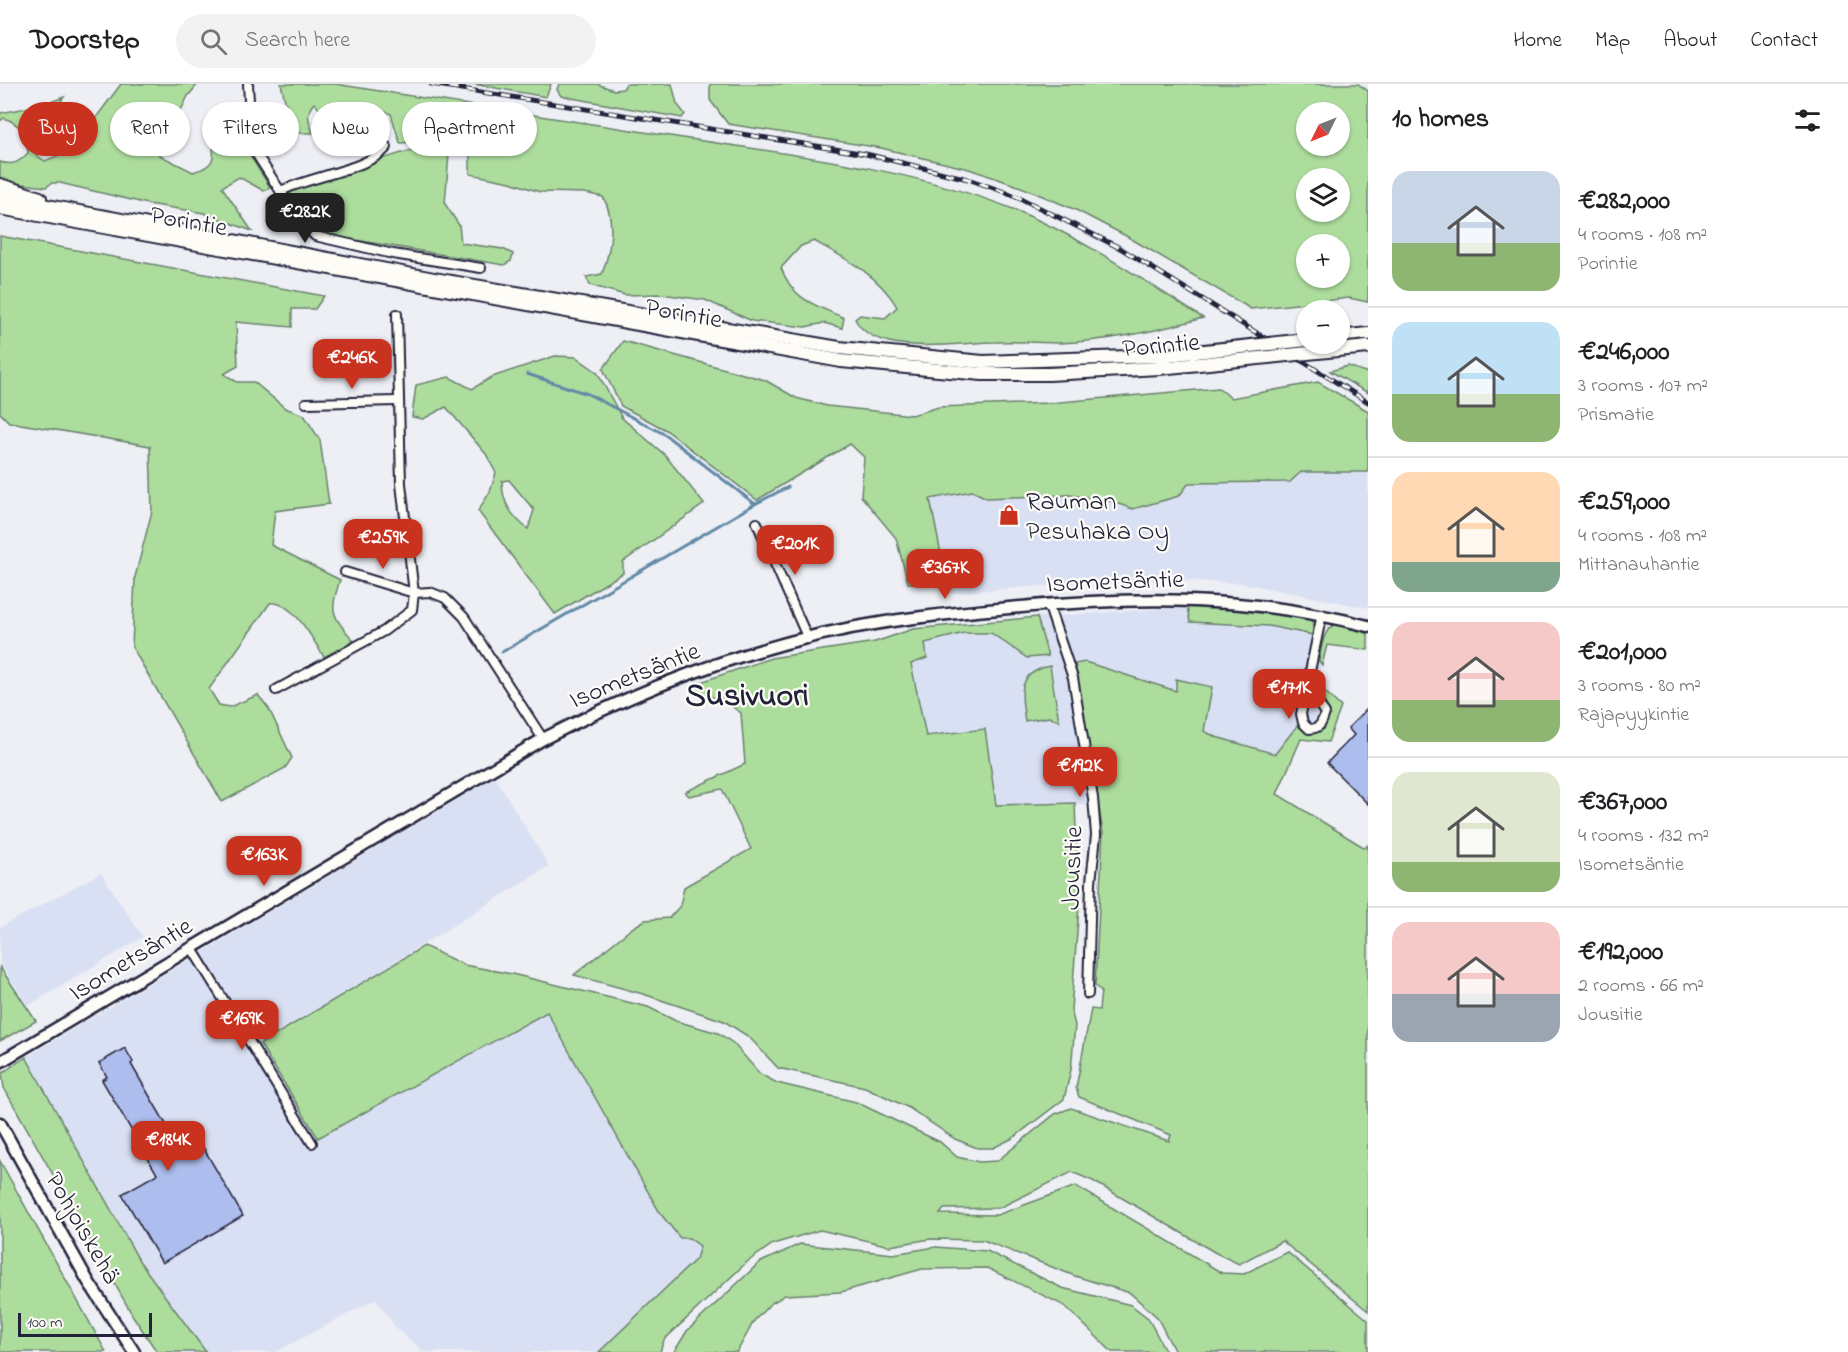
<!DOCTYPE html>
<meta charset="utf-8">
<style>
body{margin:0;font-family:"Indie Flower",sans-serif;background:#f2f2f2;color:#202124;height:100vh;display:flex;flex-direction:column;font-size:22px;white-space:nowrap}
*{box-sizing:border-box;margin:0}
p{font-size:20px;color:#757577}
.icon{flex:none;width:33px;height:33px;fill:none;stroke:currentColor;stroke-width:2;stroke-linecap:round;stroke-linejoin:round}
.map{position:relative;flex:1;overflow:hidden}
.side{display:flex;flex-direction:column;background:#fff;width:480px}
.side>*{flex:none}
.top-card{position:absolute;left:18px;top:18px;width:570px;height:54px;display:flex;gap:12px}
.needle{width:39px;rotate:227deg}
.fabs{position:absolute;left:1296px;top:18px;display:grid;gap:12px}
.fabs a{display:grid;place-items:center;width:54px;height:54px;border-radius:50%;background:#fff;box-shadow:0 2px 4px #0004;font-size:30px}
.scale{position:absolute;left:18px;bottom:15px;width:134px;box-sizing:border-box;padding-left:6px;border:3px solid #22223b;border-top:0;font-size:16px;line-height:21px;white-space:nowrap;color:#22223b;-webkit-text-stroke:4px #fdfcf7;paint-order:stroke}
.price{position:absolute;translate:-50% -51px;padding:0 14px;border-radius:12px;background:#c8321e;color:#fff;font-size:20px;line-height:39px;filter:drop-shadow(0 2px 3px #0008)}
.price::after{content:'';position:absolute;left:50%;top:36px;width:18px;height:14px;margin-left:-9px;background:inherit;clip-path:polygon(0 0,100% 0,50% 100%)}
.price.on{background:#222;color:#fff}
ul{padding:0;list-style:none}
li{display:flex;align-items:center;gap:18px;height:150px;padding:0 24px}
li+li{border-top:2px solid #e0e0e0}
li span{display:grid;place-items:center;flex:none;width:168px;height:120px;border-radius:18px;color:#555}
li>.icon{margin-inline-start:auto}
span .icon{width:72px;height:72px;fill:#fffc;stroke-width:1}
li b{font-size:26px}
h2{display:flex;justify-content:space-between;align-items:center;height:72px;padding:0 24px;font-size:26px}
.pill{padding:0 21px;border-radius:27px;background:#fff;box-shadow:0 2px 4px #0004;font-size:21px;line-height:54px}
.pill.on{background:#c8321e;color:#fff}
header{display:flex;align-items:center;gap:36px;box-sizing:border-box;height:84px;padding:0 30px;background:#fff;border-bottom:2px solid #e0e0e0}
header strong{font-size:28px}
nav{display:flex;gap:33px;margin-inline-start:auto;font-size:21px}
.search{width:420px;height:54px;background:#f2f2f2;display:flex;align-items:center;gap:15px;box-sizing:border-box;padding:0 21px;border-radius:33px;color:#757577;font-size:22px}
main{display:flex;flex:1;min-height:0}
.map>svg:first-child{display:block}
</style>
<header>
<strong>Doorstep</strong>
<div class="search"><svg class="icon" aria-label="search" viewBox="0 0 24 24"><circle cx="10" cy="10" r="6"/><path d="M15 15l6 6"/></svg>Search here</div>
<nav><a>Home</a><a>Map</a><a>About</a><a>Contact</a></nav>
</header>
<main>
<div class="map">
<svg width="1368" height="1268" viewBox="0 0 1368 1268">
<rect width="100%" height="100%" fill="#edeff5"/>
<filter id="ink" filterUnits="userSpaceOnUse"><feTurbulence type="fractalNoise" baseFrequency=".0167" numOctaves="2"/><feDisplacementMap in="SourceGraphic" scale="12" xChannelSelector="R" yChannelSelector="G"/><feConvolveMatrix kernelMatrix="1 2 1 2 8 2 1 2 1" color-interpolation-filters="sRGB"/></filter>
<g filter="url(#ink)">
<!-- built -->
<g fill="#dae0f3">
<polygon points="1301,388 1368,388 1368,524 1241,499 1138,495 950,509 930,415 973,407 988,414 1069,411 1107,416 1133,425 1179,412 1189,399 1290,398"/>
<polygon points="1187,523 1190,538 1269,542 1324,553 1318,601 1341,623 1328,658 1301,655 1275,670 1216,653 1204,646 1212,603 1176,595 1176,607 1085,578 1075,580 1099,720 996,721 985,645 926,652 911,579 927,574 924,559 964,549 991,549 1027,574 1048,572 1037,533"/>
<polygon points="495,693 549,782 261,961 318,1054 547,928 660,1129 700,1162 697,1175 599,1268 424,1268 396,1244 376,1215 276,1268 206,1268 140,1178 26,973"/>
<polygon points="101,789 143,853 28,922 0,879 0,843"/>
</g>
<!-- green -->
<g fill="#addd9d" stroke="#68806c" stroke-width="1.5" fill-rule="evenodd">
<path d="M121 0H198L188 12 159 71 193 88C221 81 213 68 211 47L224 33 233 31 239 41 252 75 270 103 264 107 239 93 222 103 252 147 204 129 148 120 60 99H52L46 103 0 97V78C14 82 19 78 28 69 27 51 21 40 4 34L0 37V29L42 21 64 13C52 29 37 50 36 71L45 77 72 66Z"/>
<path d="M281 0H335C451 18 567 37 683 54 793 71 909 84 1013 125 1081 153 1142 195 1203 234 1157 247 1108 257 1060 259 1039 259 1017 257 996 258 960 258 875 275 855 235L860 231 885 234 897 223C879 191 845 174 814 157L801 162 781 184C794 217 814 220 844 234L842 244 824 239 805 243 752 237 705 216 661 210 625 211 590 201 586 193 602 190C611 166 616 135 603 113L585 109 540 108 510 98 470 90V63L436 57 400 59 391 30C376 23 350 15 335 23L344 60 340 65 322 28 314 19C305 29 309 38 313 49H289L282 35 287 25Z"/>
<polygon points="473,0 551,0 546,13"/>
<polygon points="559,0 597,0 614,6 623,5 626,0 672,0 677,20 685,30 682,34 561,12 557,6"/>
<path d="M710 0H1358L1368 7V218L1349 214 1251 225 1128 153 1076 126 1021 103 969 85 881 64 728 40 710 16ZM1340 28V62H1306V28ZM1306 94H1340V128H1306ZM1306 160H1340V194H1306Z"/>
<path d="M433 61 445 64 449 70 445 120 459 141 461 159 503 165 513 170 511 177 504 181 320 150C307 139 291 125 290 107 337 92 386 71 433 61Z"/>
<path d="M0 152 324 212 315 225H292V243L236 238 238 282 224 290 237 298H254L285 324 304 331 320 356 329 420 275 427 271 461 340 496C329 529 332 531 354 557L324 573C313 556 293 516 270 519L209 605 219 621 230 623 258 611 269 625 292 674 285 684 222 718 132 563 135 493 152 427 150 362 9 338 0 329Z"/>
<polygon points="623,257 765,296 796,314 827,322 912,331 939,323 1049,319 1219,304 1231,314 1318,298 1368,327 1368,388 1301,388 1290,398 1189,399 1179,412 1133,425 1107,416 1069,411 987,414 972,407 930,415 947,500 908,499 896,454 861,412 864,373 850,360 757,416 666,346 621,322 603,285"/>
<path d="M555 272 576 273 597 288 622 334 665 371 704 420 623 478V489L555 530 478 427 490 408 496 389 486 370 446 323 423 335 412 333 416 301 449 293 472 305 492 293ZM509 396 534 426 528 445C511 432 502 418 502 397Z"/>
<polygon points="1348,282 1368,289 1368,309 1330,287"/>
<polygon points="1215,522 1309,534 1313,539 1313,551 1269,542 1190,538 1187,523"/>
<polygon points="1037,533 1048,572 1027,574 991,549 964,549 925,559 927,574 911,580 926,652 985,645 996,721 1075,719 1079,822 1071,926 1075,941 1071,986 1064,1015 1013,1054 993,1064 977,1064 955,1055 909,1024 865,1003 778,984 749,953 724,937 643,910 574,891 632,844 645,836 669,834 680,822 684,803 751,765 722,705 689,712 685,708 745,680 741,629 721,615 698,610 695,600 771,574 875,558 913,545"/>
<path d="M1335 540 1368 549V566L1327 561 1322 581 1319 577C1322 564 1322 547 1335 540Z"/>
<polygon points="1085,578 1176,607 1176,595 1212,603 1204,647 1216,653 1275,670 1297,642 1311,648 1324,645 1328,630 1315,602 1318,601 1341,623 1328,658 1301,655 1277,710 1365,764 1368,761 1368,1227 1282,1157 1239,1180 1216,1169 1093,1097 1072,1088 999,1124 944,1125 940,1130 997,1131 1076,1102 1222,1189 1244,1190 1287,1168 1368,1236 1368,1268 1175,1268 1157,1233 1130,1209 1075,1192 983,1156 930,1155 890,1162 820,1146 773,1160 747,1178 664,1256 660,1268 599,1268 696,1175 700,1162 689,1154 680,1154 660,1129 547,928 318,1054 260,960 424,862 464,881 512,890 648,923 676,937 718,949 733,959 760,990 777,999 856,1018 940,1058 957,1073 979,1078 997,1077 1055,1030 1071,1024 1169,1057 1171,1051 1079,1013 1076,1004 1091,925 1099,926 1101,907 1095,902 1103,749 1075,580"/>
<path d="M1050 582 1059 637 1049 633 1025 637C1021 609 1016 589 1050 582Z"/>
<polygon points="0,883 36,937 0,957"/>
<polygon points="26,973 140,1178 206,1268 157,1268 133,1232 4,1004 2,989"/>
<polygon points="0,1077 106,1268 0,1268"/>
<polygon points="800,1160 893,1170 936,1163 987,1167 1062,1204 1131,1221 1148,1234 1166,1268 1112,1268 1065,1222 987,1184 922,1185 841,1208 785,1211 770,1220 754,1237 737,1268 674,1268 687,1247 759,1179"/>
</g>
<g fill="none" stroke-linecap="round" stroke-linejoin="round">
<!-- stream -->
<g stroke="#6289a6" stroke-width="3">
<polyline points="755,420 788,403"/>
<polyline points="502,568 755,420 664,350 588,310 527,290"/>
</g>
</g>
<!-- building -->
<g fill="#adbded" stroke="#22223b" stroke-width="1.5">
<polygon points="1368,624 1368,720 1327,679 1354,651 1348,644"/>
<polygon points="125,964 133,978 131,980 185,1073 203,1063 243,1132 162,1179 122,1110 157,1090 102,996 107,993 99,979"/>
</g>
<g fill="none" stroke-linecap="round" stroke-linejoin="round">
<!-- minor casing -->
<g stroke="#22223b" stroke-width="12">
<g id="minor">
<polyline points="248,0 251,51 257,71 299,136 315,152 393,170 481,184"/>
<path d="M281 107C308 93 370 85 387 63"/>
<polyline points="306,319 398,317"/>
<polyline points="757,439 808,555"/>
<polyline points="345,488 414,509 430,508 445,514 464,533 543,655"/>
<polyline points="1048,520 1073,594 1093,714 1096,751 1091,798 1088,910"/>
<path d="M1308 605 1325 629C1322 639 1320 645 1309 645L1303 639 1301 630 1322 530"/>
<polyline points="276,606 384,547 412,526 414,509 401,400 397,230"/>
<polyline points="191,863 312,1059"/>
</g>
</g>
<!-- secondary casing -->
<g stroke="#22223b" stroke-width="15">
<g id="secondary">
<path d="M0 978 543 655C650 600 766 556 886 538 930 531 976 527 1021 523 1139 512 1252 512 1368 542"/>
<polyline points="0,1039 88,1197 134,1268"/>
</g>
</g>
<!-- trunk casing -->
<g stroke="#22223b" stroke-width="16">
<g id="trunk">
<polyline points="0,101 40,114"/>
<polyline points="0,113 434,195 839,264 983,278 1158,272"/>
<polyline points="0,124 841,277 982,290 1049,290 1159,284"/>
<polyline points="1340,253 1368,250"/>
</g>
</g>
<!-- minor -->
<use href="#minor" stroke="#fdfcf7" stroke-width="8"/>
<!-- secondary -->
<use href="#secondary" stroke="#fdfcf7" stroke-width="10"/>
<!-- trunk -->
<use href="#trunk" stroke="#fdfcf7" stroke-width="12"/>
<!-- rail casing -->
<g stroke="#22223b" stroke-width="5">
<polyline id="rail" points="431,0 866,70 968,95 1016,112 1120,164 1368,318"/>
</g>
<!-- rail -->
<use href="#rail" stroke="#fdfcf7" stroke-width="3" stroke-dasharray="9" stroke-linecap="butt"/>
<!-- trunk-bridge casing -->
<g stroke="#22223b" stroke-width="16" stroke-linecap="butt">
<g id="trunk-bridge">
<polyline points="1158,272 1306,256"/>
<polyline points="1159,284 1368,263"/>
</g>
</g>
<!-- trunk-bridge -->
<use href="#trunk-bridge" stroke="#fdfcf7" stroke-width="12"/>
</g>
</g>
<!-- icons -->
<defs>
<g id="shop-bare" transform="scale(1.62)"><path d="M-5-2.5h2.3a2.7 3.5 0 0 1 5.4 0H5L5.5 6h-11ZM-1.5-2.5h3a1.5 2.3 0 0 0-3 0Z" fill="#c8321e" stroke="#fdfcf7" stroke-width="2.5" paint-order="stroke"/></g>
</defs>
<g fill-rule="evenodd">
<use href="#shop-bare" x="1009" y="431"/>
</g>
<g text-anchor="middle" stroke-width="4.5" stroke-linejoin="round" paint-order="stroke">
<!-- street labels -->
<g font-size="26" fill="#22223b" stroke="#fdfcf7">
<text transform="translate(189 136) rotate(10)" y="9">Porintie</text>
<text transform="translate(684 228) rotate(10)" y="9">Porintie</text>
<text transform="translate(1161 260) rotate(-5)" y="9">Porintie</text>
<text transform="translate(1115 496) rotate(-2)" y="9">Isometsäntie</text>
<text transform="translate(634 590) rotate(-22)" y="9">Isometsäntie</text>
<text transform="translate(1071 784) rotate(-88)" y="9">Jousitie</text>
<text transform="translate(130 874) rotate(-31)" y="9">Isometsäntie</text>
<text transform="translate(84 1143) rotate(60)" y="9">Pohjoiskehä</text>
</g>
<!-- poi labels -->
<g font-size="26" fill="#22223b" stroke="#fdfcf7" text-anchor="start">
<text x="1026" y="425">Rauman<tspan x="1026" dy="30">Pesuhaka Oy</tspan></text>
</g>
<!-- district labels -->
<g font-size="32" font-weight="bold" fill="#22223b" stroke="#fdfcf7">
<text x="747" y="621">Susivuori</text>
</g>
</g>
</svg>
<div class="fabs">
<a><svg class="needle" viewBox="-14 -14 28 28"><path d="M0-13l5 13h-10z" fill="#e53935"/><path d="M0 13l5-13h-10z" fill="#757577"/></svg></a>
<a><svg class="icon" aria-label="layers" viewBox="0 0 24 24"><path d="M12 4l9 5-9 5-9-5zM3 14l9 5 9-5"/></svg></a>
<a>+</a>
<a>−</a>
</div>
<div class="scale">100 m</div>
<b class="price on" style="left:305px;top:160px">€282K</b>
<b class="price" style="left:352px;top:306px">€246K</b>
<b class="price" style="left:383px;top:486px">€259K</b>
<b class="price" style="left:795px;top:492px">€201K</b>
<b class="price" style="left:945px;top:516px">€367K</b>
<b class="price" style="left:1289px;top:636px">€171K</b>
<b class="price" style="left:1080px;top:714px">€192K</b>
<b class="price" style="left:264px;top:803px">€163K</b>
<b class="price" style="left:242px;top:967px">€169K</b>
<b class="price" style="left:168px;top:1088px">€184K</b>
<div class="top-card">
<a class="pill on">Buy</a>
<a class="pill">Rent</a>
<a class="pill">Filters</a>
<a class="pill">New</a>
<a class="pill">Apartment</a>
</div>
</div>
<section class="side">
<h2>10 homes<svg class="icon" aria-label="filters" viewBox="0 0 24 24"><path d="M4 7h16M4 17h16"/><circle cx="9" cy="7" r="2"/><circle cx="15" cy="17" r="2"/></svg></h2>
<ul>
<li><span style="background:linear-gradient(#c9d6e8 60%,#8fb573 0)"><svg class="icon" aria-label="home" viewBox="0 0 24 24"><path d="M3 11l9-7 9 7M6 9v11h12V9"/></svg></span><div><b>€282,000</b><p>4 rooms · 108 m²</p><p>Porintie</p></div></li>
<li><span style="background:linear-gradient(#bfe0f5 60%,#8fb573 0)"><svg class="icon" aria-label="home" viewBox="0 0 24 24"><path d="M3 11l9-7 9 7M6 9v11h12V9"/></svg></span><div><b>€246,000</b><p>3 rooms · 107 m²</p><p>Prismatie</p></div></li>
<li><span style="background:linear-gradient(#ffd9b3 75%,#7fa58c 0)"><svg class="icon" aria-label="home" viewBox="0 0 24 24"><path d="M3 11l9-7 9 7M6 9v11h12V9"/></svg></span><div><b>€259,000</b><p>4 rooms · 108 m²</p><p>Mittanauhantie</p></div></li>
<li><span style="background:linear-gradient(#f6c9c9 65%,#8fb573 0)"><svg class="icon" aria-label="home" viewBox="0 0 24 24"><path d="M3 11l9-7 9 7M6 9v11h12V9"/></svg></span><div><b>€201,000</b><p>3 rooms · 80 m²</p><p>Rajapyykintie</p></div></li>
<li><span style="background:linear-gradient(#dfe7d0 75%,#8fb573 0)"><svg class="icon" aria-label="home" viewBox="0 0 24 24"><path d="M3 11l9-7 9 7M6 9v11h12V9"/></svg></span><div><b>€367,000</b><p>4 rooms · 132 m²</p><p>Isometsäntie</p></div></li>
<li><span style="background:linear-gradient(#f6c9c9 60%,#9aa5b1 0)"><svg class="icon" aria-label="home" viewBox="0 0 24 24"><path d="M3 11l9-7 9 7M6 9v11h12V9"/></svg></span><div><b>€192,000</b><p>2 rooms · 66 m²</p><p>Jousitie</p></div></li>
</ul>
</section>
</main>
